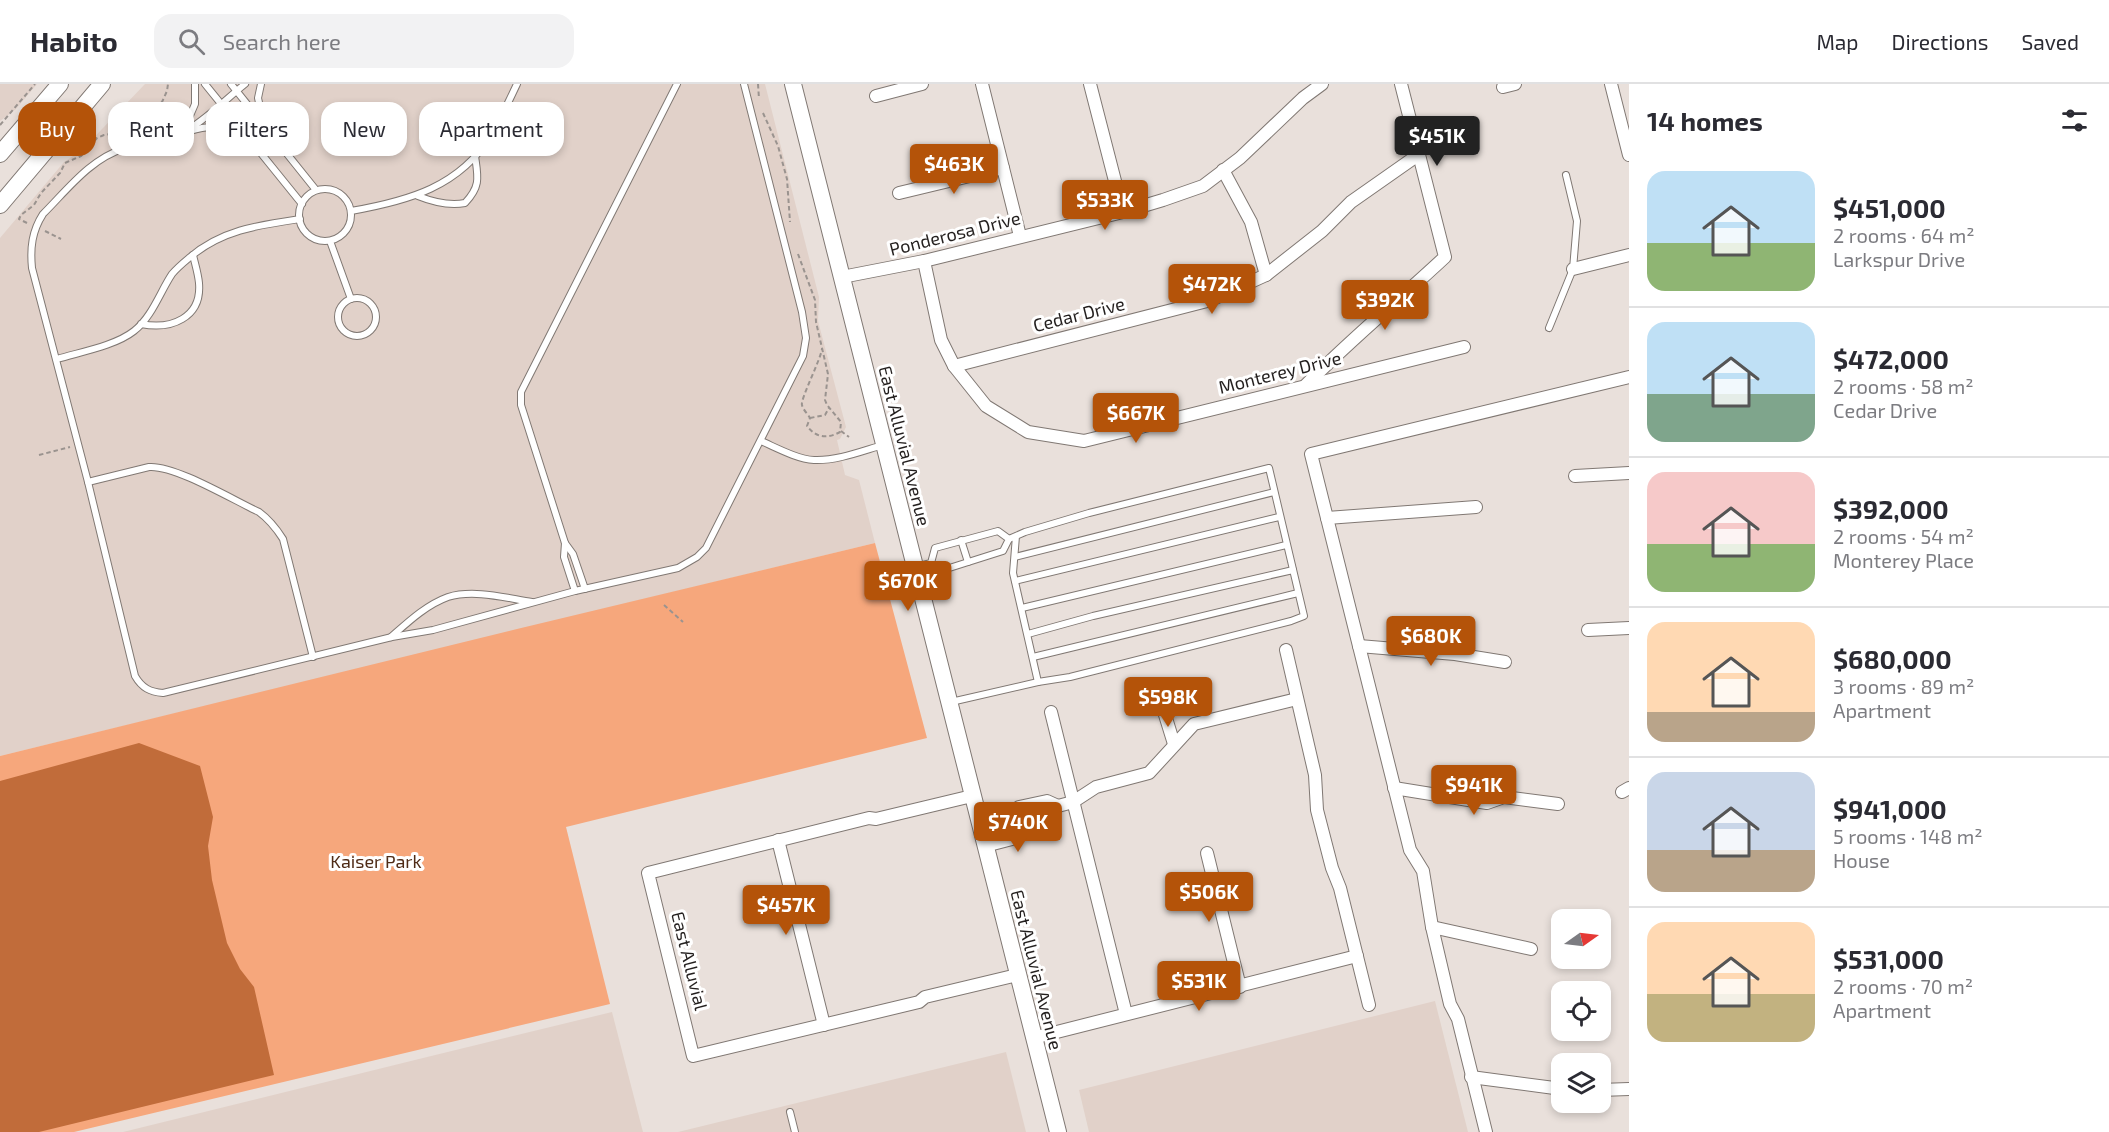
<!DOCTYPE html>
<meta charset="utf-8">
<style>
body{margin:0;font-family:"Exo 2",sans-serif;background:#f2f2f3;color:#2b2b33;height:100vh;display:flex;flex-direction:column;font-size:22px;white-space:nowrap}
*{box-sizing:border-box;margin:0}
p{font-size:20px;color:#7c7c81}
.icon{flex:none;width:33px;height:33px;fill:none;stroke:currentColor;stroke-width:2;stroke-linecap:round;stroke-linejoin:round}
.map{position:relative;flex:1;overflow:hidden}
.sheet{display:flex;flex-direction:column;background:#fff;width:480px}
.sheet>*{flex:none}
.top-card{position:absolute;left:18px;top:18px;width:570px;height:54px;display:flex;gap:12px}
.needle{width:39px;rotate:76deg}
.buttons{position:absolute;left:1551px;top:825px;display:grid;gap:12px}
.buttons a{display:grid;place-items:center;width:60px;height:60px;border-radius:12px;background:#fff;box-shadow:0 3px 9px #0003;font-size:30px}
.price{position:absolute;translate:-50% -51px;padding:0 14px;border-radius:6px;background:#b45309;color:#fff;font-size:20px;line-height:39px;filter:drop-shadow(0 2px 3px #0008)}
.price::after{content:'';position:absolute;left:50%;top:36px;width:18px;height:14px;margin-left:-9px;background:inherit;clip-path:polygon(0 0,100% 0,50% 100%)}
.price.current{background:#222;color:#fff}
ul{padding:0;list-style:none}
li{display:flex;align-items:center;gap:18px;height:150px;padding:0 18px}
li+li{border-top:2px solid #e1e1e2}
li span{display:grid;place-items:center;flex:none;width:168px;height:120px;border-radius:18px;color:#555}
li>.icon{margin-inline-start:auto}
span .icon{width:72px;height:72px;fill:#fffc;stroke-width:1}
li b{font-size:26px}
h2{display:flex;justify-content:space-between;align-items:center;height:72px;padding:0 18px;font-size:26px}
.tag{padding:0 21px;border-radius:18px;background:#fff;box-shadow:0 3px 9px #0003;font-size:21px;line-height:54px}
.tag.current{background:#b45309;color:#fff}
header{display:flex;align-items:center;gap:36px;box-sizing:border-box;height:84px;padding:0 30px;background:#fff;border-bottom:2px solid #e1e1e2}
header strong{font-size:28px}
nav{display:flex;gap:33px;margin-inline-start:auto;font-size:21px}
.search{width:420px;height:54px;background:#f2f2f3;display:flex;align-items:center;gap:15px;box-sizing:border-box;padding:0 21px;border-radius:18px;color:#7c7c81;font-size:22px}
main{display:flex;flex:1;min-height:0}
.map>svg:first-child{display:block}
</style>
<header>
<strong>Habito</strong>
<div class="search"><svg class="icon" aria-label="search" viewBox="0 0 24 24"><circle cx="10" cy="10" r="6"/><path d="M15 15l6 6"/></svg>Search here</div>
<nav><a>Map</a><a>Directions</a><a>Saved</a></nav>
</header>
<main>
<div class="map">
<svg width="1629" height="1048" viewBox="0 0 1629 1048">
<rect width="100%" height="100%" fill="#e9e0db"/>
<!-- built -->
<g fill="#e1d1c9">
<polygon points="0,0 37,0 16,25 0,37"/>
<polygon points="145,0 765,0 819,213 818,237 846,343 840,355 837,356 845,391 859,396 875,459 0,672 0,154 64,78 82,66"/>
<polygon points="1435,917 1468,1048 1089,1048 1079,1006"/>
<polygon points="612,928 643,1048 123,1048 423,974"/>
<polygon points="1006,968 1026,1048 678,1048"/>
</g>
<!-- green -->
<polygon fill="#f6a77c" points="875,459 927,654 566,743 610,920 74,1048 0,1048 0,672 517,545"/>
<!-- water -->
<polygon fill="#c16c3a" points="139,659 200,682 213,733 208,762 212,796 227,859 240,885 254,903 274,991 39,1048 0,1048 0,697"/>
<g fill="none" stroke-linecap="round" stroke-linejoin="round">
<!-- service casing -->
<g stroke="#807873" stroke-width="8">
<g id="service">
<polyline points="205,0 302,120"/>
<polyline points="231,0 316,106"/>
<path d="M245 0C225 16 206 36 183 49 166 59 144 59 125 64 90 75 68 105 43 130 32 147 30 164 32 184L88 398 135 592C142 604 150 608 163 609L392 553 433 546 575 507 678 484 697 473 706 464 803 272 806 254 802 228 744 0"/>
<polyline points="261,0 258,14 263,37"/>
<path d="M190 47C208 41 226 41 243 51"/>
<polyline points="183,48 195,20 195,0"/>
<circle cx="325" cy="131" r="26"/>
<path d="M418 112C433 118 449 122 465 119 481 102 478 93 475 72"/>
<path d="M351 127C408 117 460 103 492 50 501 34 509 17 517 0"/>
<polyline points="330,157 351,215"/>
<circle cx="357" cy="233" r="19"/>
<path d="M141 240C171 246 202 234 199 199 198 189 195 180 193 171"/>
<polyline points="1549,244 1573,185 1577,137 1566,91"/>
<path d="M57 275C80 268 115 262 134 247 152 233 160 208 172 190 177 184 183 179 189 174 221 146 259 141 300 135"/>
<path d="M761 357C777 364 797 375 814 376 837 377 862 367 883 361"/>
<path d="M88 398 149 383C175 381 233 416 259 428 270 436 276 444 283 455L313 573"/>
<polyline points="1009,455 1025,448 1089,429 1269,384 1304,532 1291,537 1070,593 1038,598 1013,489 1016,452"/>
<polyline points="961,456 968,478"/>
<polyline points="565,459 573,470 585,505"/>
<polyline points="1015,473 1274,408"/>
<polyline points="915,483 931,479 943,486 1003,467 1009,455 998,447 935,464 931,479"/>
<polyline points="1015,497 1279,433"/>
<polyline points="575,507 564,473 565,459 521,321 521,308 677,0"/>
<polyline points="1022,524 1286,461"/>
<polyline points="1028,550 1093,532 1293,486"/>
<path d="M391 553C408 538 426 521 448 513 474 505 506 514 532 518"/>
<polyline points="1033,573 1298,509"/>
<polyline points="951,618 1038,598"/>
<polyline points="790,1028 795,1048"/>
</g>
</g>
<!-- minor casing -->
<g stroke="#807873" stroke-width="14">
<g id="minor">
<polyline points="982,0 1020,152"/>
<polyline points="1090,0 1123,128"/>
<polyline points="1611,0 1629,71"/>
<polyline points="1503,3 1515,0"/>
<polyline points="876,12 922,0"/>
<polyline points="1223,86 1251,138 1266,191"/>
<polyline points="899,109 1003,84"/>
<polyline points="924,177 941,256 954,282 986,322 1028,348 1084,357 1464,263"/>
<polyline points="1573,185 1629,171"/>
<polyline points="842,193 924,177 1123,128 1163,116 1203,102 1240,74 1303,14 1322,0"/>
<polyline points="954,282 1211,216 1266,191 1322,147 1351,118 1418,71"/>
<path d="M1306 301C1350 256 1399 216 1445 173L1401 0"/>
<polyline points="1575,392 1629,389"/>
<polyline points="1327,434 1476,423"/>
<polyline points="1588,546 1629,544"/>
<polyline points="1359,562 1455,570 1505,578"/>
<polyline points="1286,566 1315,691 1317,726 1332,784 1340,804 1369,921"/>
<polyline points="1157,605 1174,660"/>
<polyline points="1051,628 1126,930"/>
<polyline points="1394,704 1487,719 1504,713 1558,720"/>
<polyline points="1622,708 1629,704"/>
<polyline points="972,712 876,735 869,734 648,789 693,972 919,918 925,913 1017,891"/>
<polyline points="1009,732 1022,738 1050,732 1058,722 1073,718 1096,703 1149,689 1194,640 1297,615"/>
<polyline points="979,739 1009,732 1019,723 1047,717 1058,722"/>
<polyline points="778,756 824,941"/>
<polyline points="985,762 1012,755 1022,738"/>
<polyline points="1207,769 1240,903"/>
<polyline points="1432,843 1531,865"/>
<polyline points="1033,954 1357,872"/>
<polyline points="1471,993 1562,1005"/>
<polyline points="1600,1006 1629,1005"/>
<polyline points="1486,1048 1458,935 1450,920 1432,843 1423,787 1410,766 1311,370 1629,293"/>
</g>
</g>
<!-- secondary casing -->
<g stroke="#807873" stroke-width="18">
<g id="secondary">
<polyline points="793,0 1058,1048"/>
<polyline points="0,70 60,0"/>
<polyline points="0,121 102,0"/>
</g>
</g>
<!-- path -->
<g stroke="#9a938f" stroke-width="2" stroke-dasharray="4.5 3" stroke-linecap="butt">
<polyline points="758,0 759,15"/>
<polyline points="763,29 778,62 787,95 790,138"/>
<polyline points="0,41 35,0"/>
<polyline points="27,139 19,135 21,131 34,121 41,109 60,89 65,79 81,72 97,54 104,51 130,47 137,43 142,38 148,24 162,18 167,7 168,0"/>
<polyline points="45,147 61,155"/>
<path d="M798 170 815 216 816 238 828 290 825 316 827 321 841 338 840 348C827 355 816 354 807 342L810 334C808 330 803 326 802 321 800 316 820 277 822 265"/>
<polyline points="810,334 825,331 829,324"/>
<polyline points="841,347 849,353"/>
<polyline points="39,371 70,363"/>
<polyline points="664,521 683,538"/>
</g>
<!-- service -->
<use href="#service" stroke="#fff" stroke-width="6"/>
<!-- minor -->
<use href="#minor" stroke="#fff" stroke-width="12"/>
<!-- secondary -->
<use href="#secondary" stroke="#fff" stroke-width="16"/>
</g>
<g text-anchor="middle" stroke-width="6" stroke-linejoin="round" paint-order="stroke">
<!-- street labels -->
<g font-size="18" fill="#231f1e" stroke="#fff">
<text transform="translate(955 150) rotate(-14)" y="6">Ponderosa Drive</text>
<text transform="translate(1079 231) rotate(-14)" y="6">Cedar Drive</text>
<text transform="translate(1280 289) rotate(-14)" y="6">Monterey Drive</text>
<text transform="translate(904 362) rotate(76)" y="6">East Alluvial Avenue</text>
<text transform="translate(689 877) rotate(76)" y="6">East Alluvial</text>
<text transform="translate(1036 886) rotate(76)" y="6">East Alluvial Avenue</text>
</g>
<!-- park labels -->
<g font-size="18" fill="#4f2b16" stroke="#fff">
<text x="376" y="784">Kaiser Park</text>
</g>
</g>
</svg>
<div class="buttons">
<a><svg class="needle" viewBox="-14 -14 28 28"><path d="M0-13l5 13h-10z" fill="#e53935"/><path d="M0 13l5-13h-10z" fill="#7c7c81"/></svg></a>
<a><svg class="icon" aria-label="locate" viewBox="0 0 24 24"><circle cx="12" cy="12" r="6"/><path d="M12 2v4M12 18v4M2 12h4M18 12h4"/></svg></a>
<a><svg class="icon" aria-label="layers" viewBox="0 0 24 24"><path d="M12 4l9 5-9 5-9-5zM3 14l9 5 9-5"/></svg></a>
</div>
<b class="price current" style="left:1437px;top:83px">$451K</b>
<b class="price" style="left:954px;top:111px">$463K</b>
<b class="price" style="left:1105px;top:147px">$533K</b>
<b class="price" style="left:1212px;top:231px">$472K</b>
<b class="price" style="left:1385px;top:247px">$392K</b>
<b class="price" style="left:1136px;top:360px">$667K</b>
<b class="price" style="left:908px;top:528px">$670K</b>
<b class="price" style="left:1431px;top:583px">$680K</b>
<b class="price" style="left:1168px;top:644px">$598K</b>
<b class="price" style="left:1474px;top:732px">$941K</b>
<b class="price" style="left:1018px;top:769px">$740K</b>
<b class="price" style="left:1209px;top:839px">$506K</b>
<b class="price" style="left:786px;top:852px">$457K</b>
<b class="price" style="left:1199px;top:928px">$531K</b>
<div class="top-card">
<a class="tag current">Buy</a>
<a class="tag">Rent</a>
<a class="tag">Filters</a>
<a class="tag">New</a>
<a class="tag">Apartment</a>
</div>
</div>
<section class="sheet">
<h2>14 homes<svg class="icon" aria-label="filters" viewBox="0 0 24 24"><path d="M4 7h16M4 17h16"/><circle cx="9" cy="7" r="2"/><circle cx="15" cy="17" r="2"/></svg></h2>
<ul>
<li><span style="background:linear-gradient(#bfe0f5 60%,#8fb573 0)"><svg class="icon" aria-label="home" viewBox="0 0 24 24"><path d="M3 11l9-7 9 7M6 9v11h12V9"/></svg></span><div><b>$451,000</b><p>2 rooms · 64 m²</p><p>Larkspur Drive</p></div></li>
<li><span style="background:linear-gradient(#bfe0f5 60%,#7fa58c 0)"><svg class="icon" aria-label="home" viewBox="0 0 24 24"><path d="M3 11l9-7 9 7M6 9v11h12V9"/></svg></span><div><b>$472,000</b><p>2 rooms · 58 m²</p><p>Cedar Drive</p></div></li>
<li><span style="background:linear-gradient(#f6c9c9 60%,#8fb573 0)"><svg class="icon" aria-label="home" viewBox="0 0 24 24"><path d="M3 11l9-7 9 7M6 9v11h12V9"/></svg></span><div><b>$392,000</b><p>2 rooms · 54 m²</p><p>Monterey Place</p></div></li>
<li><span style="background:linear-gradient(#ffd9b3 75%,#b9a48a 0)"><svg class="icon" aria-label="home" viewBox="0 0 24 24"><path d="M3 11l9-7 9 7M6 9v11h12V9"/></svg></span><div><b>$680,000</b><p>3 rooms · 89 m²</p><p>Apartment</p></div></li>
<li><span style="background:linear-gradient(#c9d6e8 65%,#b9a48a 0)"><svg class="icon" aria-label="home" viewBox="0 0 24 24"><path d="M3 11l9-7 9 7M6 9v11h12V9"/></svg></span><div><b>$941,000</b><p>5 rooms · 148 m²</p><p>House</p></div></li>
<li><span style="background:linear-gradient(#ffd9b3 60%,#c2b280 0)"><svg class="icon" aria-label="home" viewBox="0 0 24 24"><path d="M3 11l9-7 9 7M6 9v11h12V9"/></svg></span><div><b>$531,000</b><p>2 rooms · 70 m²</p><p>Apartment</p></div></li>
</ul>
</section>
</main>
